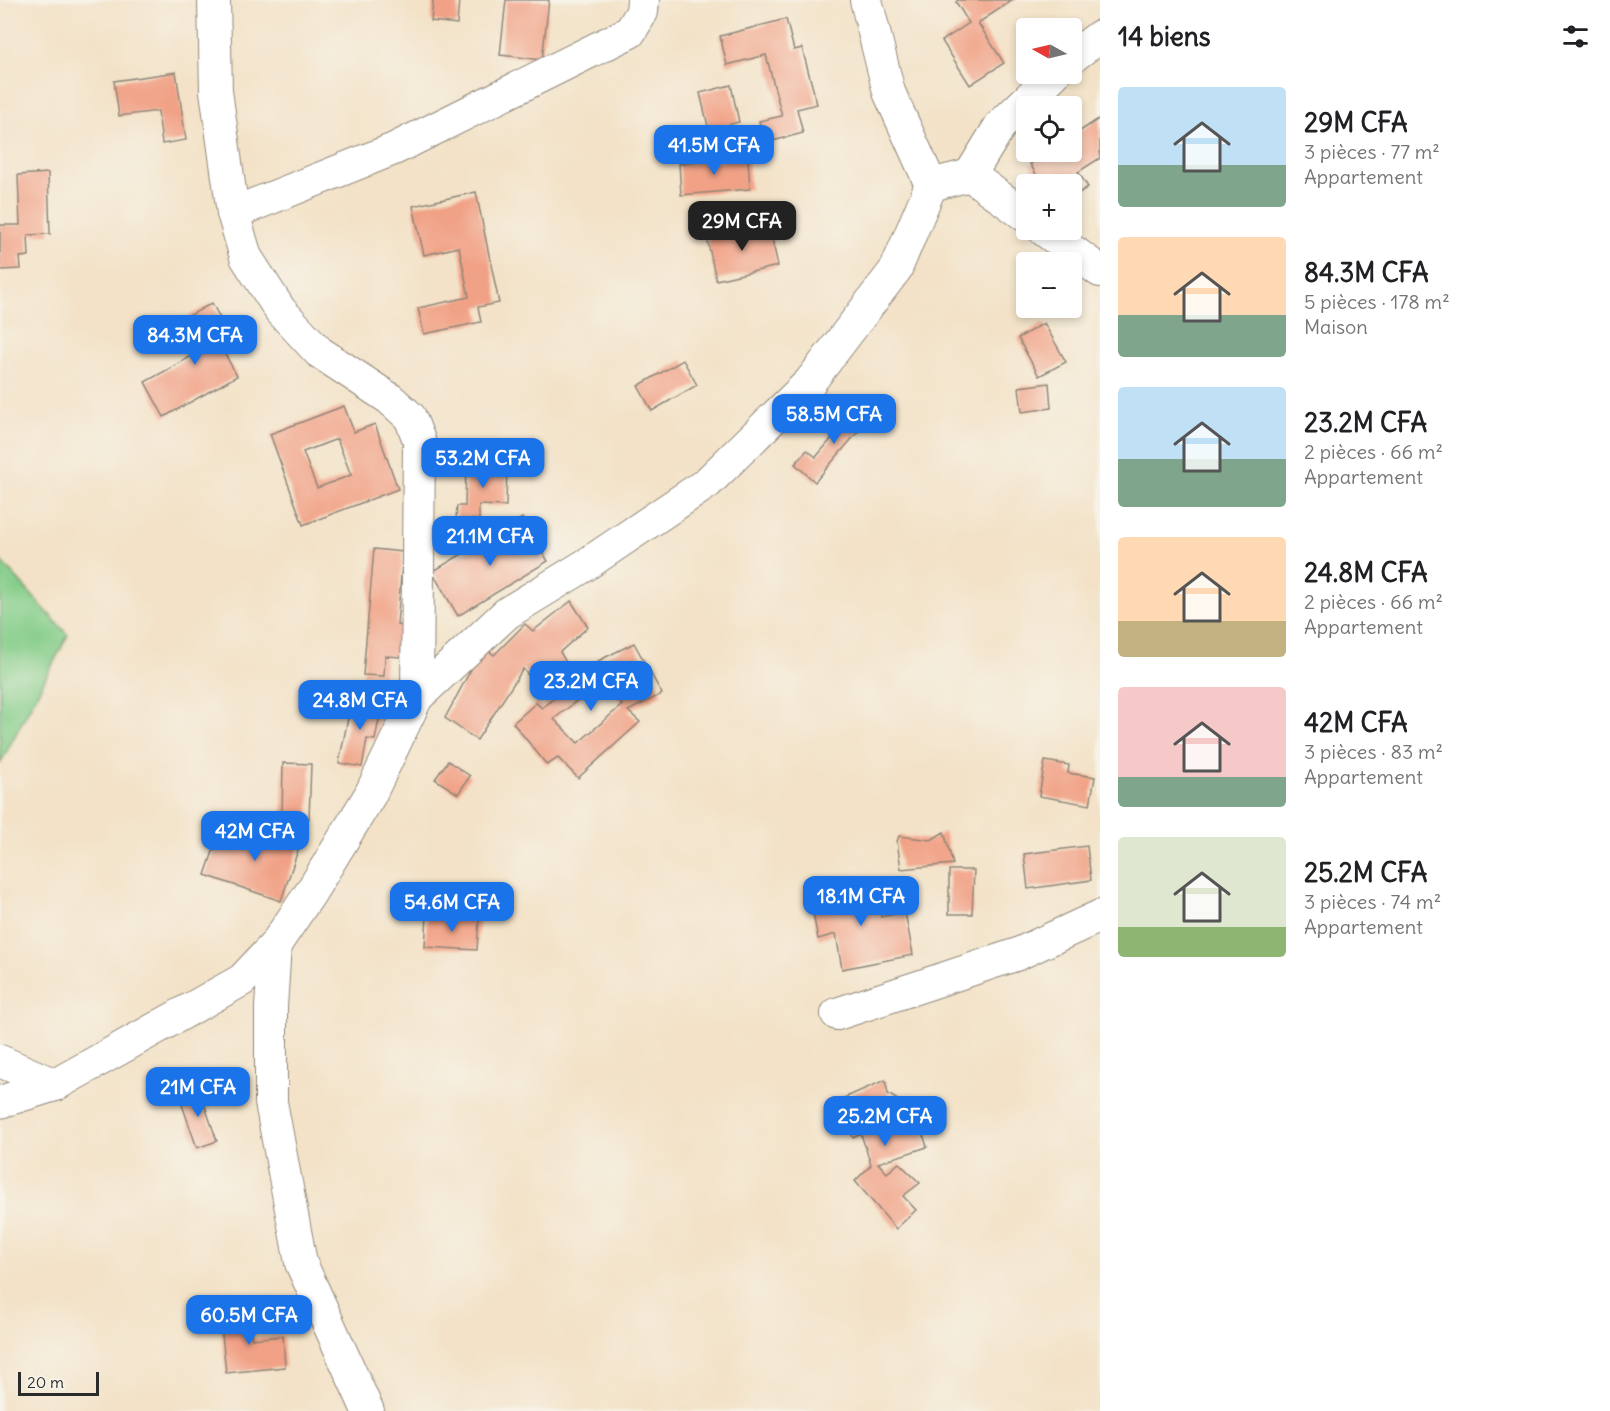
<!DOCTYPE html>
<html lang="fr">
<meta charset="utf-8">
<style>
body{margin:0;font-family:Delius,sans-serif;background:#f2f2f2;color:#202124;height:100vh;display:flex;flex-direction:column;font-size:22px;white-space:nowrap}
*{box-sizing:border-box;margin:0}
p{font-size:20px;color:#757577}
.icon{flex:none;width:33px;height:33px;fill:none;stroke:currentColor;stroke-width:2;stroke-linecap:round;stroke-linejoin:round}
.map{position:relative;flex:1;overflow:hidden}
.details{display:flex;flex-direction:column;background:#fff;width:510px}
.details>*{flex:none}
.needle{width:39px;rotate:278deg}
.fabs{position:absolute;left:1016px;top:18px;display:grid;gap:12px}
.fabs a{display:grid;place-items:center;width:66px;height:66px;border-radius:6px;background:#fff;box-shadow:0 3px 9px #0003;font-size:30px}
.scale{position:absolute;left:18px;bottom:15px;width:81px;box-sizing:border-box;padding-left:6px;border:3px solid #2b2b2b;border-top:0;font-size:16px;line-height:21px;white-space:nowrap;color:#2b2b2b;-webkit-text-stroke:4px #f7f3e8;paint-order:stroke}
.price{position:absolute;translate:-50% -51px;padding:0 14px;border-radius:12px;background:#1a73e8;color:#fff;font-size:20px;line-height:39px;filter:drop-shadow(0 2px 3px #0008)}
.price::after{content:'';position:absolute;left:50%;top:36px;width:18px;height:14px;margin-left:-9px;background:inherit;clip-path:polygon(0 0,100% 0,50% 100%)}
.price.selected{background:#222;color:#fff}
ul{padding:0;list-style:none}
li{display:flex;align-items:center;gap:18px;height:150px;padding:0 18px}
li span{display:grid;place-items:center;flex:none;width:168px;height:120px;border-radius:6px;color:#555}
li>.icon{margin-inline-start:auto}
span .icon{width:72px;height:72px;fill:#fffc;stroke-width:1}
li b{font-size:26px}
h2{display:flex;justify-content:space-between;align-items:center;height:72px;padding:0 18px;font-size:26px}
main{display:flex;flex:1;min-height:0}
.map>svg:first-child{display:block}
</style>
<main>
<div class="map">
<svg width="1100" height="1411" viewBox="0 0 1100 1411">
<rect width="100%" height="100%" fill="#f7f3e8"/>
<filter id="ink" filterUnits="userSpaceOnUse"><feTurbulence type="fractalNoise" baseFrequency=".0167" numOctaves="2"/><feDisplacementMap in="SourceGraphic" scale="12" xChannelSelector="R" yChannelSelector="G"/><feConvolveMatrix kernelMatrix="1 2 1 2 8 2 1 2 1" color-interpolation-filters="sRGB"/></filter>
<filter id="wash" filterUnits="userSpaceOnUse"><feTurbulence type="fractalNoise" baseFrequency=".008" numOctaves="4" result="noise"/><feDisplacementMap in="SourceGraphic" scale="24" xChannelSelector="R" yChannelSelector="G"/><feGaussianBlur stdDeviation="1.35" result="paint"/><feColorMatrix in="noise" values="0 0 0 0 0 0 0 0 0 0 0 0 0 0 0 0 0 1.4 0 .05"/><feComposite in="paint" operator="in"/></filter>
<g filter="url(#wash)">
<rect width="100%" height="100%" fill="#f3e2c7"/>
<!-- green -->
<polygon fill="#85cd8a" stroke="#587c5a" stroke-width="1.5" points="0,560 68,635 0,764"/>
<g id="blocks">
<!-- building -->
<g fill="#f1a185" fill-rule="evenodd">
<polygon points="433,0 459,0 457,24 431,21"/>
<polygon points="506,0 549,0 542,60 500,55"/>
<polygon points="958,0 1013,0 978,23 1004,63 970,85 942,41 969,23 956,2"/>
<polygon points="786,19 794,50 802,48 817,104 797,109 803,133 765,143 759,121 782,116 766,55 727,65 720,36"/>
<polygon points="176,72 186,140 162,144 158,111 119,116 114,81"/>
<polygon points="731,85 739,122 709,130 700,93"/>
<polygon points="1100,118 1100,158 1078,172 1088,187 1071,198 1071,184 1042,184 1030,164 1049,152 1071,152 1071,137"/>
<polygon points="748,158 750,189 681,195 679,164"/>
<polygon points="48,173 50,234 28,235 29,256 20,257 21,269 0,270 0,225 20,225 18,175"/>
<polygon points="476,192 499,303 478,307 481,322 424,334 418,308 469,297 459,247 424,255 413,206"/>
<polygon points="769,224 778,266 716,280 707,238"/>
<polygon points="212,303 231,339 220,345 237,376 164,417 145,382 203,350 185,318"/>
<polygon points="1044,323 1066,362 1039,376 1018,338"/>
<polygon points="683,360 697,385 652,411 638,386"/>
<polygon points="1049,383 1051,408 1022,412 1019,387"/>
<polygon points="862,403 874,413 815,482 795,464 807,450 816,457"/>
<path d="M344 406 354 432 375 424 398 489 303 525 270 434ZM337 439 351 475 317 488 303 452Z"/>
<polygon points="466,464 507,465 506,506 479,505 479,520 456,519 457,506 465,506"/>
<polygon points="522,518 548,561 458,616 432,572"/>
<polygon points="374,549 403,552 397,625 405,626 402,657 385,656 384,676 363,675"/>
<polygon points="571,601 588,627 560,652 567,664 539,688 523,669 477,740 445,718 483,647 494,655 525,624 533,631"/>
<path d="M634 643 662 694 628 711 640 722 578 778 558 758 547 765 513 723 536 703 542 708 598 661ZM608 676 622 705 578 743 554 719Z"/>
<polygon points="352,698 382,704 375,740 367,739 362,767 339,763"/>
<polygon points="448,761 470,776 458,794 435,779"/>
<polygon points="1045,761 1069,765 1068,773 1095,777 1090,805 1039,796"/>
<polygon points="283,763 311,764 309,819 282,818"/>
<polygon points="256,825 301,841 281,901 205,875 219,834 249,845"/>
<polygon points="944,832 953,864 901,869 897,841 899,836 931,840"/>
<polygon points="1087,846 1091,880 1028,889 1024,854"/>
<polygon points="949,870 974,870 972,914 949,914"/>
<polygon points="870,883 881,917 905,912 913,955 842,969 836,934 818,939 810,898"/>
<polygon points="427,916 479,919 477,950 425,947"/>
<polygon points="885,1080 888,1094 901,1102 902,1115 916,1111 927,1147 878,1163 887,1173 899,1163 920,1183 903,1196 916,1210 896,1229 855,1181 871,1165 861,1134 853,1138 837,1101"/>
<polygon points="199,1089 217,1141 197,1148 179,1096"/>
<polygon points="249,1312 252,1339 283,1336 285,1367 226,1373 220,1315"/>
</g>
</g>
</g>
<g filter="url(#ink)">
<use href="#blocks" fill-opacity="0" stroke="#8f8679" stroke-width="1.5"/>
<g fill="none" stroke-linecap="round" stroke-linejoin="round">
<!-- minor casing -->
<g stroke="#8f8679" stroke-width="34">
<g id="minor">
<polyline points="214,0 216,91 233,213 246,257 280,310 319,352 390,399 410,417 419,440 417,697"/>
<polyline points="1071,58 1100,36"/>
<polyline points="970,175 1026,216"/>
<polyline points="931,185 970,175 1000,126 1054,74"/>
<polyline points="233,213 394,149 630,32 642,12 643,0"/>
<polyline points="1044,230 1100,271"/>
<polyline points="837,1014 1018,954 1100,916"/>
<polyline points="0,1061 55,1085"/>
<polyline points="0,1102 55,1085 242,980 275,945"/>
<polyline points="368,1411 301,1263 271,1102 271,1007 275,945 311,892 370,795 417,697 507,613 584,566 707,483 810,382 896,269 931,185 889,92 866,0"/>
</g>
</g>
<!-- minor -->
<use href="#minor" stroke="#fff" stroke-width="32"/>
</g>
</g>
</svg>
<div class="fabs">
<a><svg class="needle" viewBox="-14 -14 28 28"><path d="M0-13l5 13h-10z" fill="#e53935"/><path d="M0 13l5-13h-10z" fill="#757577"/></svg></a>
<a><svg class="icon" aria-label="locate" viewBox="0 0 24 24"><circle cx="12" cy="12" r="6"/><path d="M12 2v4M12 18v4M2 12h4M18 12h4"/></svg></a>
<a>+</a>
<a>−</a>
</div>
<div class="scale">20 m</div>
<b class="price" style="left:714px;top:176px">41.5M CFA</b>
<b class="price selected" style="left:742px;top:252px">29M CFA</b>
<b class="price" style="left:195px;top:366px">84.3M CFA</b>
<b class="price" style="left:834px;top:445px">58.5M CFA</b>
<b class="price" style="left:483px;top:489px">53.2M CFA</b>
<b class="price" style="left:490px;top:567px">21.1M CFA</b>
<b class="price" style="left:591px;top:712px">23.2M CFA</b>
<b class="price" style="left:360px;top:731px">24.8M CFA</b>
<b class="price" style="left:255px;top:862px">42M CFA</b>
<b class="price" style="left:861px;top:927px">18.1M CFA</b>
<b class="price" style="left:452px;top:933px">54.6M CFA</b>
<b class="price" style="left:198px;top:1118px">21M CFA</b>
<b class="price" style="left:885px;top:1147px">25.2M CFA</b>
<b class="price" style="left:249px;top:1346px">60.5M CFA</b>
</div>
<section class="details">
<h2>14 biens<svg class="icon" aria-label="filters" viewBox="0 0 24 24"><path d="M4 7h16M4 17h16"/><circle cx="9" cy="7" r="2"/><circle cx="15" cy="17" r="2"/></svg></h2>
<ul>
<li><span style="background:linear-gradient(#bfe0f5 65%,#7fa58c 0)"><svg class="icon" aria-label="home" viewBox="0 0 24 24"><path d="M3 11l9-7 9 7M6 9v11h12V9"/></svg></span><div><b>29M CFA</b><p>3 pièces · 77 m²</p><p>Appartement</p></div></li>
<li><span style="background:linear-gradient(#ffd9b3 65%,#7fa58c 0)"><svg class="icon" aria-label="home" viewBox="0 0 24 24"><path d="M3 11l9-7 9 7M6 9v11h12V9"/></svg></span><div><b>84.3M CFA</b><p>5 pièces · 178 m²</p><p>Maison</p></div></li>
<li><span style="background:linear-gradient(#bfe0f5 60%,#7fa58c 0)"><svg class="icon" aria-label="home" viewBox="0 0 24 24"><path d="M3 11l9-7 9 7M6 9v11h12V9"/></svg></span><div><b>23.2M CFA</b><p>2 pièces · 66 m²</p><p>Appartement</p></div></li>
<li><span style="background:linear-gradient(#ffd9b3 70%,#c2b280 0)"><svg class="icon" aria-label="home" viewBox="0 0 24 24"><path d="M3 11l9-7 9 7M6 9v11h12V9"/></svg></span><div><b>24.8M CFA</b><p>2 pièces · 66 m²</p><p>Appartement</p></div></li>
<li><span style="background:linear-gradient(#f6c9c9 75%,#7fa58c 0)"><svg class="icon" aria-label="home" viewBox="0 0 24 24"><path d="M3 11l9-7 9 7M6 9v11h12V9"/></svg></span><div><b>42M CFA</b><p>3 pièces · 83 m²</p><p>Appartement</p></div></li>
<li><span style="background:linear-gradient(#dfe7d0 75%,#8fb573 0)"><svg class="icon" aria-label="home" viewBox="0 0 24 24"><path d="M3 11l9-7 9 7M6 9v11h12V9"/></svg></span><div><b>25.2M CFA</b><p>3 pièces · 74 m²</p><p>Appartement</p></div></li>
</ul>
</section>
</main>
